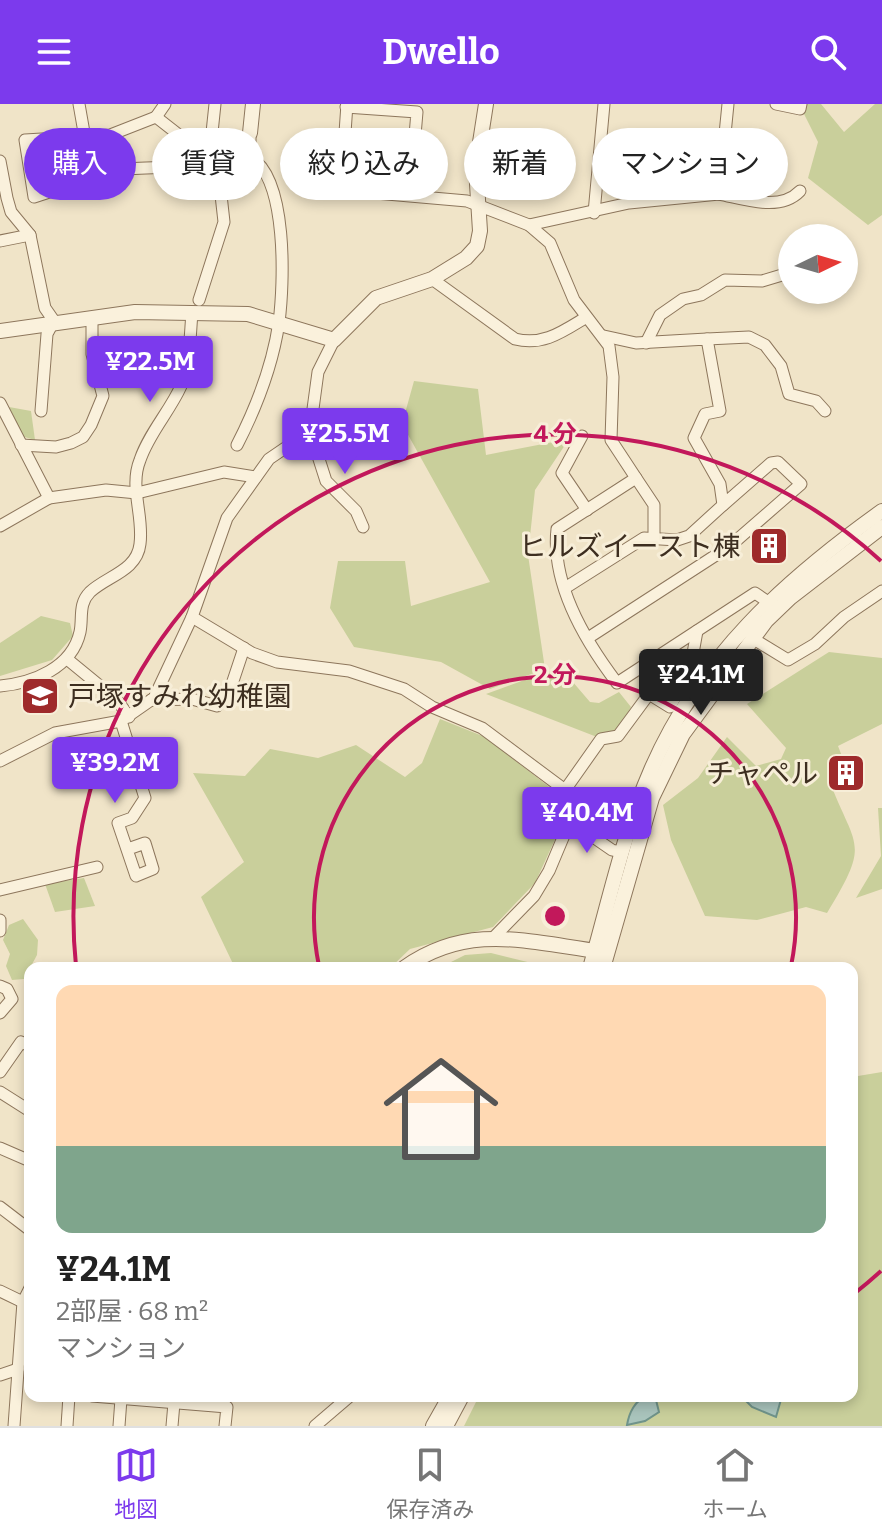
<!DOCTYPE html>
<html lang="ja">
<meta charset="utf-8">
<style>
body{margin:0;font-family:Bitter,"Noto Sans JP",serif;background:#f6f6f6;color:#222;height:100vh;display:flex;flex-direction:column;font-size:30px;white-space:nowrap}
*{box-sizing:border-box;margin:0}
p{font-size:26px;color:#767676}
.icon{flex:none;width:44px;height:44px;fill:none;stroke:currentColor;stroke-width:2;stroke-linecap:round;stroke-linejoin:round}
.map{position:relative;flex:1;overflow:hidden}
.panel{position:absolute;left:24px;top:858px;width:834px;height:440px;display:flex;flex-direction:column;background:#fff;border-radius:16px;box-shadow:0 4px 12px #0003}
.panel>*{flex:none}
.guide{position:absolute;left:24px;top:24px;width:834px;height:72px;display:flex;gap:16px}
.needle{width:52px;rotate:85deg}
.buttons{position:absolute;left:778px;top:120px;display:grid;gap:16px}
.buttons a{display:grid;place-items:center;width:80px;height:80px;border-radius:50%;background:#fff;box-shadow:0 4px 12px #0003;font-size:40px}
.price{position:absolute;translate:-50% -68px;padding:0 18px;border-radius:8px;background:#7c3aed;color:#fff;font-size:26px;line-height:52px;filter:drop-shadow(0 2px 4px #0008)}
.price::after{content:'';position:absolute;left:50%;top:48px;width:24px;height:18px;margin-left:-12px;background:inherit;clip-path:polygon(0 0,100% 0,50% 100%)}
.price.selected{background:#222;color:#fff}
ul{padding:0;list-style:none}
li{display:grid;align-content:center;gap:16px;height:424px;padding:0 32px}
li span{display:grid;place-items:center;height:248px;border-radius:16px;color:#555}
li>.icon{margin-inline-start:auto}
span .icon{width:144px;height:144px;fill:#fffc;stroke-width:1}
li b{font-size:34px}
.pill{padding:0 28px;border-radius:36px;background:#fff;box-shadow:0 4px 12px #0003;font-size:28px;line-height:72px}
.pill.selected{background:#7c3aed;color:#fff}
header{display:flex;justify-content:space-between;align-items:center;height:104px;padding:0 32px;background:#7c3aed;color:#fff;font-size:36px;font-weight:700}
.dock{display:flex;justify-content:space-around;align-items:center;height:112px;border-top:2px solid #e0e0e0;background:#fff;font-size:22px;color:#767676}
.dock a{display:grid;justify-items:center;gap:4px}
.dock .selected{color:#7c3aed}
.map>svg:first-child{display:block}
</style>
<header><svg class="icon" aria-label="menu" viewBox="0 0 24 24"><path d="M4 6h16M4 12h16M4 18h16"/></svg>Dwello<svg class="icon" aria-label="search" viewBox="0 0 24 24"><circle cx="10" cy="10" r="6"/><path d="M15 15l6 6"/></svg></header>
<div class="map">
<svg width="882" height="1322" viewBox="0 0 882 1322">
<rect width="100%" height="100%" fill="#f0e4c8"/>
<!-- green -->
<g fill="#c9cf9b">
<polygon points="806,0 821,0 844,28 875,0 882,0 882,111 868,121 808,74 818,38 804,10"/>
<polygon points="414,277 478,285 486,351 569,335 535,386 528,451 545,565 490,585 441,558 354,543 330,504 338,457 405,457 411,502 490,478 402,320"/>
<polygon points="9,303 31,307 35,336 21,332"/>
<polygon points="41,512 70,519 73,532 52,556 0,572 0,539"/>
<path d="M829 548 882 554V620L838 642 847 665 828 673C855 746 872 735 827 809L806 803 757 816 705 812 671 736 663 701 698 674 727 633 756 662 781 655 786 644 747 600Z"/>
<polygon points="560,563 590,598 599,599 619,588 631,603 616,629 597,633 486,590"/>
<polygon points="440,615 485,633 557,689 563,718 535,779 493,823 410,845 390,864 235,864 201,793 244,758 193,669 245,672 270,645 318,654 356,641 405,673 422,659"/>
<polygon points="878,704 882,704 882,785 856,794 881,752"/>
<polygon points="84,774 95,802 55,808 45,780"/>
<polygon points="23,815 38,836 37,851 24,875 12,876 6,862 10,850 3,836 9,821"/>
<polygon points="491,849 552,864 439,864 465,851"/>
<polygon points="882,968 882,1322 464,1322 479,1292 852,1292 852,973"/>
</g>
<!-- water -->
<g fill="#a9c4bc" stroke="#6f938a" stroke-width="2">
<path d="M647 1292 656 1296 659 1308 645 1317 627 1321C629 1309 635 1296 647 1292Z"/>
<polygon points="741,1292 782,1292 776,1313 752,1303"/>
</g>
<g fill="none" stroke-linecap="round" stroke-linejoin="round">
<!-- minor casing -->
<g stroke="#8d765c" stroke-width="13">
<g id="minor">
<path d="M79 0 92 74C104 71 117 67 130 65 164 61 186 71 211 38L215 0"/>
<path d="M347 0 341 86 467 97 529 121 550 139 574 196 609 242 613 273 611 336 636 374 557 425C551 479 585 537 617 579L755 489 774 502"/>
<polyline points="776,0 800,5 801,0"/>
<polyline points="156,13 165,0"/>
<polyline points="343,39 414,43 417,8 346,3"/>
<polyline points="0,57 7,94 11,108 30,131 45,204 54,217 47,230 41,307"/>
<polyline points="92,74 34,93 25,36 110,31 156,13 202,49"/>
<path d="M719 90C745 95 780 108 800 87"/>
<polyline points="594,109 604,0"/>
<polyline points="529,121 629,99 719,90 728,0"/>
<polyline points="0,137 30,131"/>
<path d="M432 175 515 235C543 242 562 228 585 214"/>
<polyline points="199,196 224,118 220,82 246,68 250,53"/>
<polyline points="707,235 749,233 765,241 781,262 789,290 816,297 825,307"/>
<polyline points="646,239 660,211 683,195 701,191 725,176 762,177 792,168"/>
<polyline points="0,299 49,394 106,386 137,389 224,368 256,373"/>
<polyline points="310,327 326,377 356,407 363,423"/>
<polyline points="582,332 562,369 587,406"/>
<polyline points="21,341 56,343 71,339 83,333 91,321 103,292 92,250 92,214"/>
<path d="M237 341C256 304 273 259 279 218 284 180 288 74 250 53V29"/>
<polyline points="636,374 654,401 654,434"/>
<polyline points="0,422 49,394"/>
<polyline points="565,484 644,434 677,436 689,432 723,401"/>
<polyline points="192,513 252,549 277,558 349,567 404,585 432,603 482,624 565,686"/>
<polyline points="588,534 730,442 801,380 778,358 771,359 723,401 720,380 694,334 705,310 720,307 707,235 636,239 604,232"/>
<polyline points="752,534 788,556 815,540 844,513 882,487"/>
<polyline points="67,555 117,596 129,613"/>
<path d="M0 582C33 579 72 564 80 528 83 514 78 500 90 488 107 472 137 467 140 440 144 412 129 383 140 356 149 329 170 307 181 282 190 262 190 231 192 209"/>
<polyline points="151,596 192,595 217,602 232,580 244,544"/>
<polyline points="121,617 145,694 132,714 118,719 136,772 153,765 145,739 128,745"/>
<polyline points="0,657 55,629 121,617 154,594 192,513 227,414 269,355 310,327 318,268 334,236"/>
<polyline points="570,717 612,746 621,748"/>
<polyline points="0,786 97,763"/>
<polyline points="0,816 0,827"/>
<polyline points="494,833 534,792 549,767 570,717 565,686 601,635 618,632 649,590 670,603 690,566 697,527"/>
<polyline points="0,882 7,885 12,895 0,909"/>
<polyline points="0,968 21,938 30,942"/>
<polyline points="0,988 30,1007"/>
<polyline points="0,1044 30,1057"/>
<polyline points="0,1103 30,1126"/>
<polyline points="0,1187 29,1201"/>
<polyline points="0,1271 18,1265"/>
<polyline points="92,1292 227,1303 225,1322"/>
<polyline points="14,1322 23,1198 30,1184"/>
<polyline points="67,1322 69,1292"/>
<polyline points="119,1322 121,1295"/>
<polyline points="172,1322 174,1299"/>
<polyline points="315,1322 350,1292"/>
</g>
</g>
<!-- tertiary casing -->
<g stroke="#8d765c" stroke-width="16">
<g id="tertiary">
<polyline points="250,29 253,0"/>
<polyline points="0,227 135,208 248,210 334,236 376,194 432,175 466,154 477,142 480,127 476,64 486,0"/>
<path d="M404 864C470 817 530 839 604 848"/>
<path d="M590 864C609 798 623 730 651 666 700 553 784 477 882 407"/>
<polyline points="603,864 652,694 683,630 766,517 790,494 882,423"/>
<polyline points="433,1322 450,1292"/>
<polyline points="446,1322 462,1292"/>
</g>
</g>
<!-- minor -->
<use href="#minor" stroke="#faf1dc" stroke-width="11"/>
<!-- tertiary -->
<use href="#tertiary" stroke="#faf1dc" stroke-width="14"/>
</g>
<!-- distance rings -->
<g fill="none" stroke="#c2185b" stroke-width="4">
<path d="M319 862A241 241 0 1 1 791 862"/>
<path d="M881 1167A482 482 0 0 1 855 1189M597 1292A482 482 0 0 1 513 1292M76 862A482 482 0 0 1 881 457"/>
</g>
<!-- icons -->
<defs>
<g id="building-square" transform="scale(2)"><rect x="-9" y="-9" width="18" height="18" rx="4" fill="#9e2a2b" stroke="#f7eed8"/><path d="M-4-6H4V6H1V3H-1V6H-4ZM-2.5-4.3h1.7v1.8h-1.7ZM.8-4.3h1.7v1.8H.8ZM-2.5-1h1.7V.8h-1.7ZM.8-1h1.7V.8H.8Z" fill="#fff"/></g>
<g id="school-square" transform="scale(2)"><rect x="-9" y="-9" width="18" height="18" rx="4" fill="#9e2a2b" stroke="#f7eed8"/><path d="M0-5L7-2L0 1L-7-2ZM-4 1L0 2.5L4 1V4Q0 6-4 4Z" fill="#fff"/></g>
</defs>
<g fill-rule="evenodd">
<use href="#building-square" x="769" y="442"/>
<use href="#school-square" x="40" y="592"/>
<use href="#building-square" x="846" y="669"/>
</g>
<g text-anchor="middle" stroke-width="6" stroke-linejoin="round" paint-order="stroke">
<!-- poi labels -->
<g font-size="28" fill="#3d2e20" stroke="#f7eed8" text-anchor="end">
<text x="741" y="452">ヒルズイースト棟</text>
<text x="68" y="602" text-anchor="start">戸塚すみれ幼稚園</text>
<text x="818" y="679">チャペル</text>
</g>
</g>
<circle cx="555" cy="812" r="12" fill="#c2185b" stroke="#f7eed8" stroke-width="4"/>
<g font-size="24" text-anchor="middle" font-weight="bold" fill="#c2185b" stroke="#f7eed8" stroke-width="6" stroke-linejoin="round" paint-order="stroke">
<text x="555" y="338">4 分</text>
<text x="555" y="579">2 分</text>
</g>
</svg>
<div class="buttons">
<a><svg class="needle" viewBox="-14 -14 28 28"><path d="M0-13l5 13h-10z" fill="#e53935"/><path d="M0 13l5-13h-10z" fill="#767676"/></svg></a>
</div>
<b class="price" style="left:150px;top:300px">¥22.5M</b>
<b class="price" style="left:345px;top:372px">¥25.5M</b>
<b class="price selected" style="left:701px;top:613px">¥24.1M</b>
<b class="price" style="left:115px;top:701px">¥39.2M</b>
<b class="price" style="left:587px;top:751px">¥40.4M</b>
<div class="guide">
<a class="pill selected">購入</a>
<a class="pill">賃貸</a>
<a class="pill">絞り込み</a>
<a class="pill">新着</a>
<a class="pill">マンション</a>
</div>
<section class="panel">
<ul>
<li><span style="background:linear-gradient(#ffd9b3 65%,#7fa58c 0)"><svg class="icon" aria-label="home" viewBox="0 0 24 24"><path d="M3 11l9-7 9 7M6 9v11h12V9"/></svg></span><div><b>¥24.1M</b><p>2部屋 · 68 m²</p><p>マンション</p></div></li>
</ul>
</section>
</div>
<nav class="dock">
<a class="selected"><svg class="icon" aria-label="map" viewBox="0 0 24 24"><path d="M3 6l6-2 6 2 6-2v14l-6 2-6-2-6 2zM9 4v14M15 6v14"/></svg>地図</a>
<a><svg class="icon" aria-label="saved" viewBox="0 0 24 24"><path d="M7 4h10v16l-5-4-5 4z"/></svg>保存済み</a>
<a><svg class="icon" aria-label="home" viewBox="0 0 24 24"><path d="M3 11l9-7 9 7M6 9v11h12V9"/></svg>ホーム</a>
</nav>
